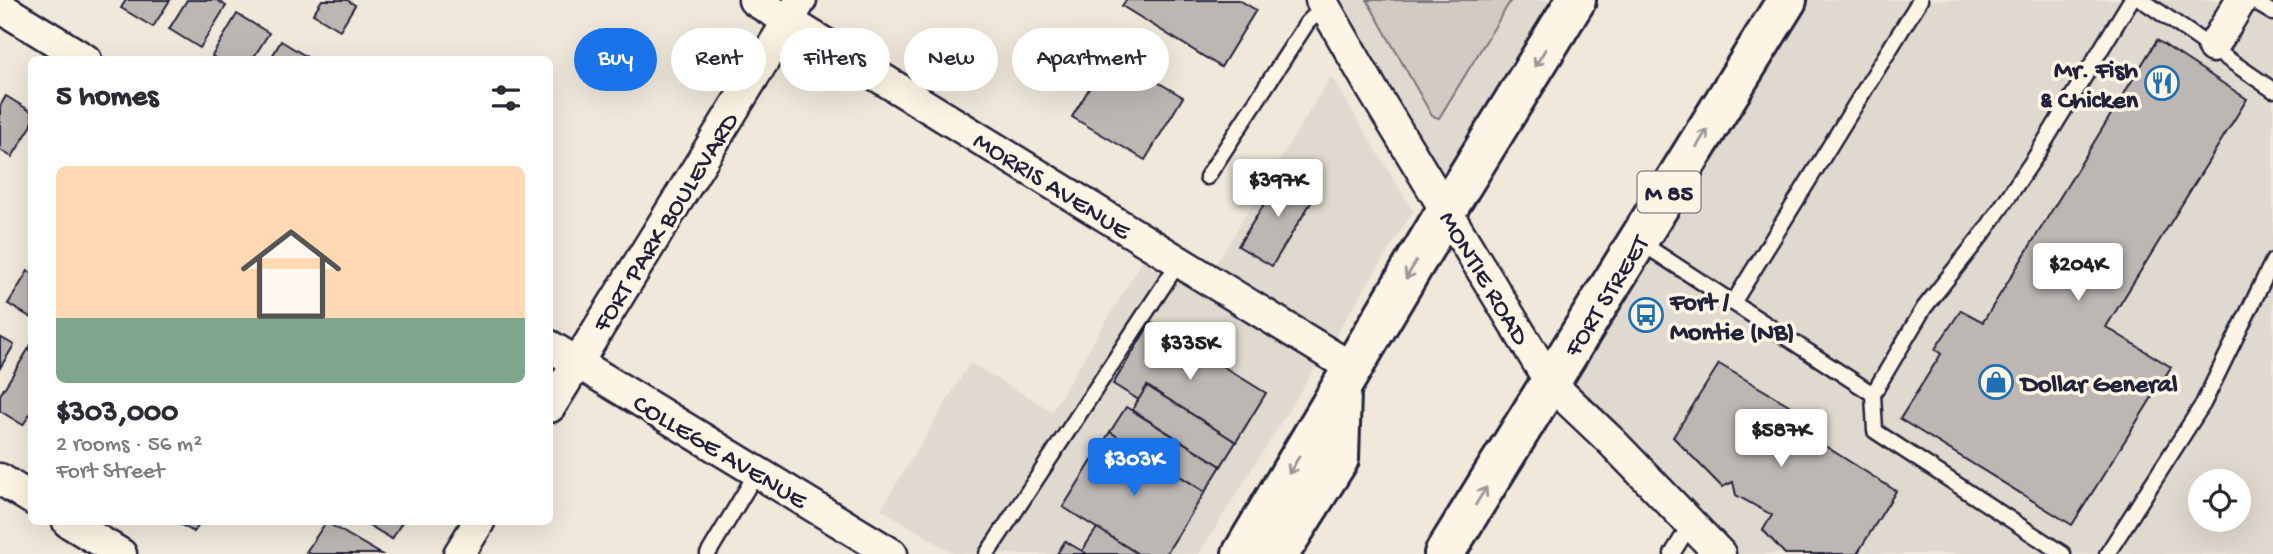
<!DOCTYPE html>
<meta charset="utf-8">
<style>
body{margin:0;font-family:"Gochi Hand",sans-serif;background:#f7f7f7;color:#2b2b33;height:100vh;display:flex;flex-direction:column;font-size:26px;white-space:nowrap}
*{box-sizing:border-box;margin:0}
p{font-size:23px;color:#7c7c81}
.icon{flex:none;width:38px;height:38px;fill:none;stroke:currentColor;stroke-width:2;stroke-linecap:round;stroke-linejoin:round}
.map{position:relative;flex:1;overflow:hidden}
.drawer{position:absolute;left:28px;top:56px;width:525px;height:469px;display:flex;flex-direction:column;background:#fff;border-radius:10px;box-shadow:0 7px 28px #0002}
.drawer>*{flex:none}
.guide{position:absolute;left:574px;top:28px;width:665px;height:63px;display:flex;gap:14px}
.fabs{position:absolute;left:2188px;top:469px;display:grid;gap:14px}
.fabs a{display:grid;place-items:center;width:63px;height:63px;border-radius:50%;background:#fff;box-shadow:0 7px 28px #0002;font-size:35px}
.price{position:absolute;translate:-50% -60px;padding:0 16px;border-radius:7px;background:#fff;color:#222;font-size:23px;line-height:46px;filter:drop-shadow(0 2px 4px #0008)}
.price::after{content:'';position:absolute;left:50%;top:42px;width:21px;height:16px;margin-left:-10px;background:inherit;clip-path:polygon(0 0,100% 0,50% 100%)}
.price.current{background:#1a73e8;color:#fff}
ul{padding:0;list-style:none}
li{display:grid;align-content:center;gap:14px;height:371px;padding:0 28px}
li span{display:grid;place-items:center;height:217px;border-radius:10px;color:#555}
li>.icon{margin-inline-start:auto}
span .icon{width:126px;height:126px;fill:#fffc;stroke-width:1}
li b{font-size:30px}
h2{display:flex;justify-content:space-between;align-items:center;height:84px;padding:0 28px;font-size:30px}
.pill{padding:0 24px;border-radius:32px;background:#fff;box-shadow:0 7px 28px #0002;font-size:24px;line-height:63px}
.pill.current{background:#1a73e8;color:#fff}
.map>svg:first-child{display:block}
</style>
<div class="map">
<svg width="2273" height="554" viewBox="0 0 2273 554">
<rect width="100%" height="100%" fill="#efe8db"/>
<filter id="ink" filterUnits="userSpaceOnUse"><feTurbulence type="fractalNoise" baseFrequency=".0143" numOctaves="2"/><feDisplacementMap in="SourceGraphic" scale="14" xChannelSelector="R" yChannelSelector="G"/><feConvolveMatrix kernelMatrix="1 2 1 2 8 2 1 2 1" color-interpolation-filters="sRGB"/></filter>
<g filter="url(#ink)">
<!-- built -->
<g fill="#e0d9cf" fill-rule="evenodd">
<polygon points="1321,0 1576,0 1446,211"/>
<path d="M1787 0H2273V554H1720L1551 384ZM2200 481H2238V520H2200Z"/>
<polygon points="1331,76 1413,211 1199,554 955,554 881,509 970,363 1052,411 1143,260 1199,292"/>
</g>
<!-- green -->
<polygon fill="#d1cbc3" stroke="#7a767f" stroke-width="2" points="1367,0 1511,0 1439,118 1432,116"/>
<!-- building -->
<g fill="#bcb7b3" stroke="#22223b" stroke-width="2">
<polygon points="126,0 170,0 153,27 121,8"/>
<polygon points="187,0 217,0 226,6 200,48 169,29"/>
<polygon points="322,0 347,0 355,5 340,30 313,14"/>
<polygon points="1126,0 1239,0 1256,10 1221,67 1122,6"/>
<polygon points="237,14 269,33 252,60 218,60 212,56"/>
<polygon points="2157,40 2247,99 2106,327 2171,367 2072,525 1900,419 1941,354 1935,349 1961,310 1983,322"/>
<polygon points="281,41 312,60 270,60"/>
<polygon points="1110,54 1183,97 1145,160 1072,117"/>
<polygon points="6,96 32,112 32,125 12,157 0,150 0,106"/>
<polygon points="1285,171 1318,191 1272,266 1238,246"/>
<polygon points="28,271 32,273 32,318 8,304"/>
<polygon points="1151,322 1266,393 1236,442 1147,386 1139,400 1113,384"/>
<polygon points="0,337 14,345 0,368"/>
<polygon points="31,345 32,411 23,425 0,411 0,395"/>
<polygon points="1719,364 1789,405 1781,418 1896,491 1857,554 1785,554 1763,530 1772,515 1736,495 1733,482 1722,487 1673,437"/>
<polygon points="1147,386 1236,442 1221,466 1132,410"/>
<polygon points="1126,407 1221,466 1205,492 1110,432"/>
<polygon points="1110,432 1205,492 1166,554 1138,554 1063,507"/>
<polygon points="176,522 201,522 194,532"/>
<polygon points="326,522 381,554 310,554 306,552"/>
<polygon points="364,522 402,522 392,539"/>
<polygon points="1097,528 1138,554 1087,554 1082,551"/>
<polygon points="1065,541 1082,551 1087,554 1057,554"/>
</g>
<g fill="none" stroke-linecap="round" stroke-linejoin="round">
<!-- lane casing -->
<g stroke="#22223b" stroke-width="19">
<g id="lane">
<polyline points="2142,0 2273,90"/>
<polyline points="2251,0 2273,13"/>
<polyline points="1207,177 1307,23 1324,6"/>
<polyline points="1640,242 1873,394 1924,308 1985,231 2036,156 2131,0"/>
<polyline points="1733,303 1920,0"/>
<polyline points="1873,394 1875,431 2063,554"/>
<polyline points="708,554 757,472"/>
<polyline points="987,554 1179,262"/>
<polyline points="1672,554 1691,523"/>
<polyline points="2107,554 2203,404 2273,261"/>
</g>
</g>
<!-- street casing -->
<g stroke="#22223b" stroke-width="35">
<g id="street">
<polyline points="754,0 1352,368"/>
<polyline points="1321,0 1372,89 1551,384 1611,441 1720,554"/>
<polyline points="0,7 86,60"/>
<polyline points="2213,47 2241,0"/>
<polyline points="550,346 892,554"/>
<polyline points="550,407 801,0"/>
<polyline points="0,479 32,499"/>
<polyline points="68,522 121,554"/>
<polyline points="459,554 479,522"/>
</g>
</g>
<!-- primary casing -->
<g stroke="#22223b" stroke-width="44">
<g id="primary">
<polyline points="1242,554 1446,211 1576,0"/>
<polyline points="1279,554 1339,459 1341,392"/>
<polyline points="1444,554 1787,0"/>
</g>
</g>
<!-- lane -->
<use href="#lane" stroke="#fcf5e5" stroke-width="14"/>
<!-- street -->
<use href="#street" stroke="#fcf5e5" stroke-width="30"/>
<!-- primary -->
<use href="#primary" stroke="#fcf5e5" stroke-width="38"/>
</g>
<!-- one-way arrows -->
<defs><path id="oneway-shaft" d="M-6 0H5M1.5-3L5.5 0L1.5 3" fill="none" stroke-width="1.6" stroke-linecap="round" stroke-linejoin="round" transform="scale(1.75)"/></defs>
<g stroke="#9a9698">
<use href="#oneway-shaft" transform="translate(1540 58) rotate(122)"/>
<use href="#oneway-shaft" transform="translate(1702 138) rotate(-58)"/>
<use href="#oneway-shaft" transform="translate(1411 270) rotate(121)"/>
<use href="#oneway-shaft" transform="translate(1294 465) rotate(121)"/>
<use href="#oneway-shaft" transform="translate(1481 496) rotate(-58)"/>
</g>
</g>
<!-- icons -->
<defs>
<g id="restaurant-ring" transform="scale(1.75)"><circle r="9.5" fill="#fcf5e5" stroke="#1f6fb2" stroke-width="1.5"/><path d="M-5-6h1v4h1v-4h1v4h1v-4h1v5L-1.5 .5V6h-2V.5L-5-1ZM5-6V6H3V1.5H1.5Q1.5-4 5-6Z" fill="#1f6fb2"/></g>
<g id="bus-ring" transform="scale(1.75)"><circle r="9.5" fill="#fcf5e5" stroke="#1f6fb2" stroke-width="1.5"/><path d="M-5-6H5V4H4V6H2V4H-2V6H-4V4H-5ZM-3.5-4V0h7V-4ZM-3.5 1.2v1.5H-2V1.2ZM2 1.2v1.5H3.5V1.2Z" fill="#1f6fb2"/></g>
<g id="shop-ring" transform="scale(1.75)"><circle r="9.5" fill="#fcf5e5" stroke="#1f6fb2" stroke-width="1.5"/><path d="M-5-2.5h2.3a2.7 3.5 0 0 1 5.4 0H5L5.5 6h-11ZM-1.5-2.5h3a1.5 2.3 0 0 0-3 0Z" fill="#1f6fb2"/></g>
</defs>
<g fill-rule="evenodd">
<use href="#restaurant-ring" x="2162" y="83"/>
<use href="#bus-ring" x="1646" y="315"/>
<use href="#shop-ring" x="1996" y="382"/>
</g>
<g text-anchor="middle" stroke-width="7" stroke-linejoin="round" paint-order="stroke">
<!-- shield labels -->
<rect fill="#fcf5e5" stroke="#63616e" stroke-width="2" x="1637.5" y="171.5" width="63" height="41" rx="5"/>
<g font-size="24" font-weight="bold" fill="#22223b">
<text x="1669" y="200">M 85</text>
</g>
<!-- poi labels -->
<g font-size="26" font-weight="bold" fill="#22223b" stroke="#fcf5e5" text-anchor="start">
<text x="2138" y="77" text-anchor="end">Mr. Fish<tspan x="2138" dy="30">&amp; Chicken</tspan></text>
<text x="1670" y="309">Fort /<tspan x="1670" dy="30">Montie (NB)</tspan></text>
<text x="2021" y="391">Dollar General</text>
</g>
<!-- street labels -->
<g font-size="26" fill="#22223b" stroke="#fcf5e5">
<text transform="translate(1053 184) rotate(32)" y="9">MORRIS AVENUE</text>
<text transform="translate(664 221) rotate(-58)" y="9">FORT PARK BOULEVARD</text>
<text transform="translate(1486 277) rotate(59)" y="9">MONTIE ROAD</text>
<text transform="translate(1605 295) rotate(-58)" y="9">FORT STREET</text>
<text transform="translate(721 450) rotate(31)" y="9">COLLEGE AVENUE</text>
</g>
</g>
</svg>
<div class="fabs">
<a><svg class="icon" aria-label="locate" viewBox="0 0 24 24"><circle cx="12" cy="12" r="6"/><path d="M12 2v4M12 18v4M2 12h4M18 12h4"/></svg></a>
</div>
<b class="price" style="left:1278px;top:219px">$397K</b>
<b class="price" style="left:2078px;top:303px">$204K</b>
<b class="price" style="left:1190px;top:382px">$335K</b>
<b class="price" style="left:1781px;top:469px">$587K</b>
<b class="price current" style="left:1134px;top:498px">$303K</b>
<div class="guide">
<a class="pill current">Buy</a>
<a class="pill">Rent</a>
<a class="pill">Filters</a>
<a class="pill">New</a>
<a class="pill">Apartment</a>
</div>
<section class="drawer">
<h2>5 homes<svg class="icon" aria-label="filters" viewBox="0 0 24 24"><path d="M4 7h16M4 17h16"/><circle cx="9" cy="7" r="2"/><circle cx="15" cy="17" r="2"/></svg></h2>
<ul>
<li><span style="background:linear-gradient(#ffd9b3 70%,#7fa58c 0)"><svg class="icon" aria-label="home" viewBox="0 0 24 24"><path d="M3 11l9-7 9 7M6 9v11h12V9"/></svg></span><div><b>$303,000</b><p>2 rooms · 56 m²</p><p>Fort Street</p></div></li>
</ul>
</section>
</div>
